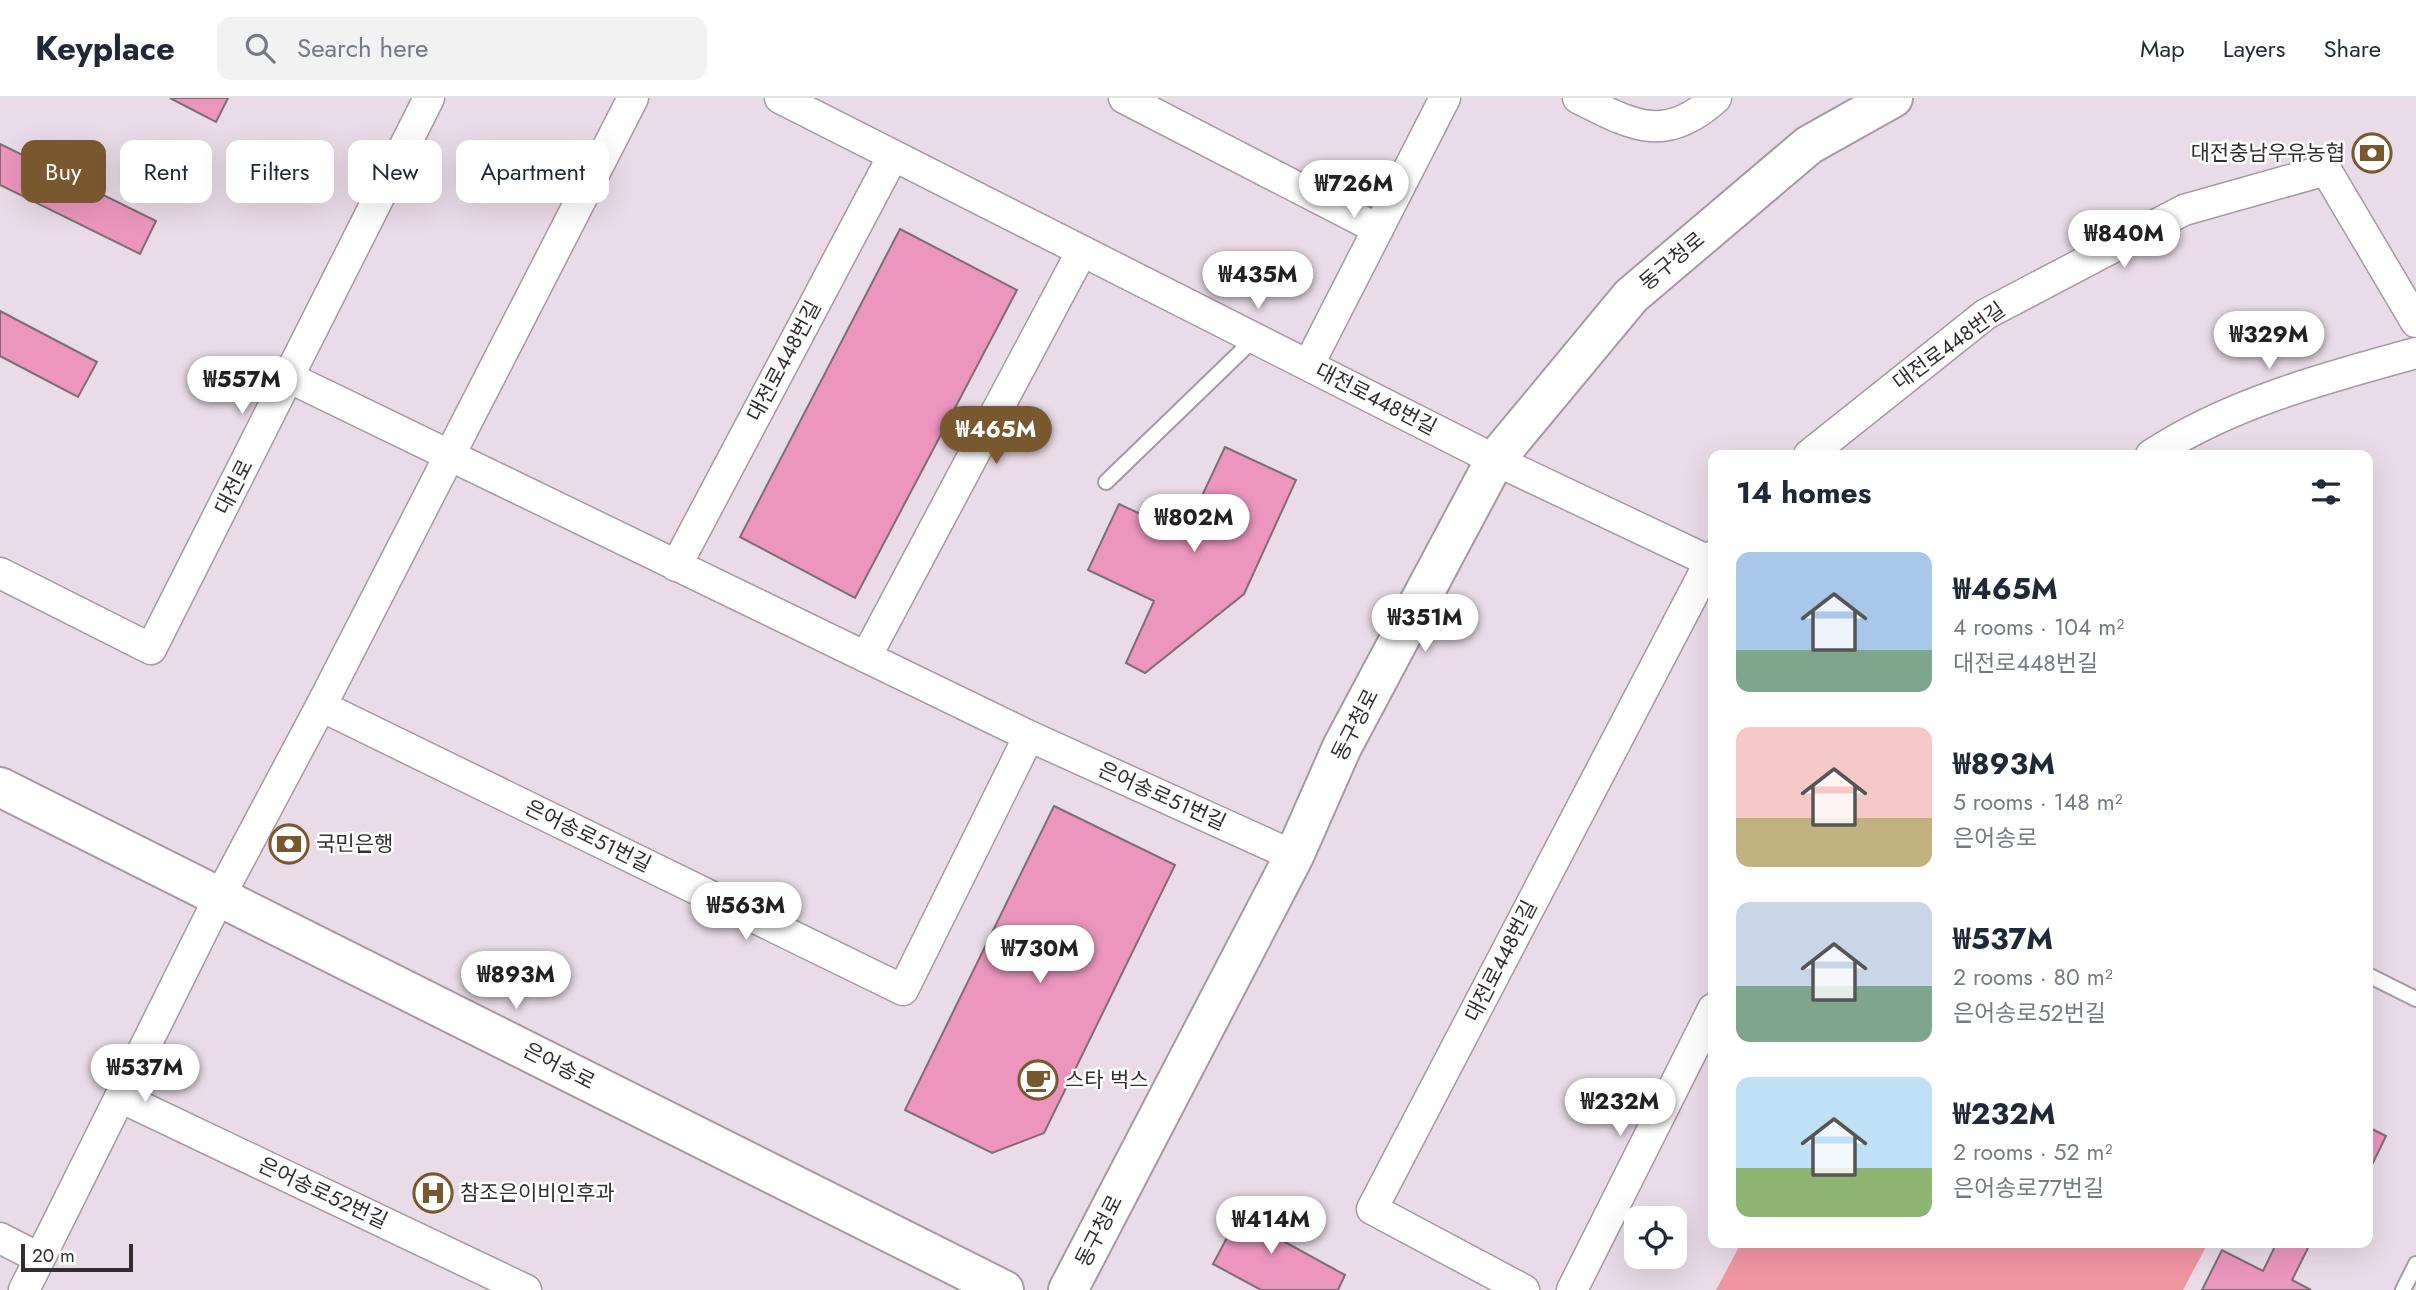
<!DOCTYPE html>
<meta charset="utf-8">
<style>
body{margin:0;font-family:Jost,"Noto Sans KR",sans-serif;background:#f2f2f3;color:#1f2937;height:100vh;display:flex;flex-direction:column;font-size:26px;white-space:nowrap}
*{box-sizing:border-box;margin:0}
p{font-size:23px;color:#747a83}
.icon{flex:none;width:38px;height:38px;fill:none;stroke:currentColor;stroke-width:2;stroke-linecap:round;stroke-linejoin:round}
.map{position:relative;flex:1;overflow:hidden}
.details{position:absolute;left:1708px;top:352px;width:665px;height:798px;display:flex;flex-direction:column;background:#fff;border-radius:14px;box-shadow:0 7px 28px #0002}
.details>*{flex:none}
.top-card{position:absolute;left:21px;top:42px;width:665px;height:63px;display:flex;gap:14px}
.controls{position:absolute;left:1624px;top:1108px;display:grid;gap:14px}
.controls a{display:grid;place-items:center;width:63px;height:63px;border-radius:14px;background:#fff;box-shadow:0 7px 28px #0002;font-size:35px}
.scale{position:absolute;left:21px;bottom:18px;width:112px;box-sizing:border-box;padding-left:7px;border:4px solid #332d32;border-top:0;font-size:19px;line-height:24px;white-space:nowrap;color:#332d32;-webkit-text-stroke:5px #fff;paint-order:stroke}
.price{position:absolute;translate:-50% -60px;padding:0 16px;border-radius:24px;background:#fff;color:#222;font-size:23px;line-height:46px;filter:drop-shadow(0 2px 4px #0008)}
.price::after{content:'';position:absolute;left:50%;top:42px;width:21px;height:16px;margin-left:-10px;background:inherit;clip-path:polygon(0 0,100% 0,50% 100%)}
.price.active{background:#79582f;color:#fff}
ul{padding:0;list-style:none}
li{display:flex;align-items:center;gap:21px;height:175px;padding:0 28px}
li span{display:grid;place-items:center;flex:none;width:196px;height:140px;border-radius:14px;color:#555}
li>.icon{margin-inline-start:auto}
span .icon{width:84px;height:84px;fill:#fffc;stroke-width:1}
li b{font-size:30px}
h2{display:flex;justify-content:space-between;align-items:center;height:84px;padding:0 28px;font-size:30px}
.pill{padding:0 24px;border-radius:14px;background:#fff;box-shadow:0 7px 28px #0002;font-size:24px;line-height:63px}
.pill.active{background:#79582f;color:#fff}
header{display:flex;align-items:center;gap:42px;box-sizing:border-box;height:98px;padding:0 35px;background:#fff;border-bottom:2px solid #e0e1e3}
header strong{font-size:33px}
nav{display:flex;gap:38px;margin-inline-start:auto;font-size:24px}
.search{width:490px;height:63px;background:#f2f2f3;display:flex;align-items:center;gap:18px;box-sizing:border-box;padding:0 24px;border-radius:14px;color:#747a83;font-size:26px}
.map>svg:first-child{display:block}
</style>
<header>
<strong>Keyplace</strong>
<div class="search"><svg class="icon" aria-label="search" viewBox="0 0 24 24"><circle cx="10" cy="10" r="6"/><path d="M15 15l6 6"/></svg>Search here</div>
<nav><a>Map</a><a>Layers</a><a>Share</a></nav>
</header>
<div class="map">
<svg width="2416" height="1192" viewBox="0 0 2416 1192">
<rect width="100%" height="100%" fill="#e9dbe7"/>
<!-- green -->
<polygon fill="#f096a3" points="1741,1145 1741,1144 2208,1145 2183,1192 1716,1192"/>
<!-- building -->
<g fill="#ec96bf" stroke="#7e6d75" stroke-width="2">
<polygon points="170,0 228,0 216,24"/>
<polygon points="0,46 156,123 140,156 0,87"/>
<polygon points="900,131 1017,192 855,500 740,439"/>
<polygon points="0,213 97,264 78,299 0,258"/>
<polygon points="1225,349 1296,382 1244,496 1145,575 1126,565 1154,503 1088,472 1119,406 1184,436"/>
<polygon points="1054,708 1175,767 1044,1035 992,1055 905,1012"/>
<polygon points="2368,1029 2386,1038 2368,1075"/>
<polygon points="1248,1100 1284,1120 1274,1138 1345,1177 1338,1192 1261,1192 1213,1166"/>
<polygon points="2277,1144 2311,1144 2292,1182 2311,1192 2202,1192 2222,1152 2263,1173"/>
</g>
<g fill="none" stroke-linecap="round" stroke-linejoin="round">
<!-- service casing -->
<g stroke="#a698a4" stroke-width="18">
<g id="service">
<polyline points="1106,384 1255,240"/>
<polyline points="2368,877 2416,901"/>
<polyline points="2403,1192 2416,1166"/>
</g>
</g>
<!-- minor casing -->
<g stroke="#a698a4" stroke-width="33">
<g id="minor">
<polyline points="780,0 1495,362 1713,465"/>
<polyline points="1124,0 1378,131"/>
<path d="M1578 0C1632 27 1664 47 1716 0"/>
<polyline points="1309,266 1445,0"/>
<polyline points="290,280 1029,638 1294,758"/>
<polyline points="1809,357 1986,216 2184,112 2326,72 2416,224"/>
<path d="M2151 357C2230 305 2325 280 2416 255"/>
<polyline points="676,468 893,58"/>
<polyline points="0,475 151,551 429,0"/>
<polyline points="866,559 1082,153"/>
<polyline points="321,608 903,892 1029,638"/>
<polyline points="120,999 526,1192"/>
<polyline points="0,1140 39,1160"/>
<polyline points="24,1192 220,798 321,608 633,0"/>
<polyline points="1524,1192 1372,1111 1713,458"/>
<polyline points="1572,1192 1713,911"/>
</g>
</g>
<!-- secondary casing -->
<g stroke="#a698a4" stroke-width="42">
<g id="secondary">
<polyline points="0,689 1004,1192"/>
<polyline points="1068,1192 1294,758 1342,649 1495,362 1631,198 1809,47 1893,0"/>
</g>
</g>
<!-- service -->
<use href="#service" stroke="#fff" stroke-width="14"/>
<!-- minor -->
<use href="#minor" stroke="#fff" stroke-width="30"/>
<!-- secondary -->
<use href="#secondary" stroke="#fff" stroke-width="38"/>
</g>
<!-- icons -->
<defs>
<g id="bank-ring" transform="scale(2.0125)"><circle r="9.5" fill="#fff" stroke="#79582f" stroke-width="1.5"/><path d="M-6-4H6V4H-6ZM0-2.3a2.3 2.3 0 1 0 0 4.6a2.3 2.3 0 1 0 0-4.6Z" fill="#79582f"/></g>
<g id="cafe-ring" transform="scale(2.0125)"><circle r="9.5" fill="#fff" stroke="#79582f" stroke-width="1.5"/><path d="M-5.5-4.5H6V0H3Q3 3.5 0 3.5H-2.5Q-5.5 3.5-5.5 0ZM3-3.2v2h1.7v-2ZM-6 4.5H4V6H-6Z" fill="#79582f"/></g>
<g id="hospital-ring" transform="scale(2.0125)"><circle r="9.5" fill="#fff" stroke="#79582f" stroke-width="1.5"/><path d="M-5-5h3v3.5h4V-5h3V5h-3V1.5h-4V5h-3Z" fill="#79582f"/></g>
</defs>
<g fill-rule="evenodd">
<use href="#bank-ring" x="2372" y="55"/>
<use href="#bank-ring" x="289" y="746"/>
<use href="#cafe-ring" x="1038" y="982"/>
<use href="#hospital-ring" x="433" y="1095"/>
</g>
<g text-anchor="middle" stroke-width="5" stroke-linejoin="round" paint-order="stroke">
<!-- poi labels -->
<g font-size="21" fill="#332d32" stroke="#fff" text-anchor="start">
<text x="2345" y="62" text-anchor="end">대전충남우유농협</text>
<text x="316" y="753">국민은행</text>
<text x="1065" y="989">스타 벅스</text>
<text x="460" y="1102">참조은이비인후과</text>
</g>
<!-- street labels -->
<g font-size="21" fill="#332d32" stroke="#fff">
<text transform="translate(1672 163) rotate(-40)" y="7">동구청로</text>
<text transform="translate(1949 248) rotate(-36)" y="7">대전로448번길</text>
<text transform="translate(784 263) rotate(-62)" y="7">대전로448번길</text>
<text transform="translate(1376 301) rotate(27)" y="7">대전로448번길</text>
<text transform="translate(234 389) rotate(-63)" y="7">대전로</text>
<text transform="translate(1355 627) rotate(-63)" y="7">동구청로</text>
<text transform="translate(1162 698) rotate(24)" y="7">은어송로51번길</text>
<text transform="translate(588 738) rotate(26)" y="7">은어송로51번길</text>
<text transform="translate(1501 863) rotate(-63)" y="7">대전로448번길</text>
<text transform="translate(559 968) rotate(27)" y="7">은어송로</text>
<text transform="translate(323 1095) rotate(25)" y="7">은어송로52번길</text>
<text transform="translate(1099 1133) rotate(-63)" y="7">동구청로</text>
</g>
</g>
</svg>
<div class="controls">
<a><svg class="icon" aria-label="locate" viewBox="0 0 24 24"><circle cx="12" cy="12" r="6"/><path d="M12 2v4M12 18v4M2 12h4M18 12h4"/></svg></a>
</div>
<div class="scale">20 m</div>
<b class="price" style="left:1354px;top:122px">₩726M</b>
<b class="price" style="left:2124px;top:172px">₩840M</b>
<b class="price" style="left:1258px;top:213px">₩435M</b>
<b class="price" style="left:2269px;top:273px">₩329M</b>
<b class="price" style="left:242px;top:318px">₩557M</b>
<b class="price active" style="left:996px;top:368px">₩465M</b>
<b class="price" style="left:1194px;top:456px">₩802M</b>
<b class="price" style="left:1425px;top:556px">₩351M</b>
<b class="price" style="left:746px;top:844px">₩563M</b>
<b class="price" style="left:1040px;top:887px">₩730M</b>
<b class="price" style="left:516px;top:913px">₩893M</b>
<b class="price" style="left:145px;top:1006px">₩537M</b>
<b class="price" style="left:1620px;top:1040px">₩232M</b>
<b class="price" style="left:1271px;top:1158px">₩414M</b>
<div class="top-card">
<a class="pill active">Buy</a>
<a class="pill">Rent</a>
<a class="pill">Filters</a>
<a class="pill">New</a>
<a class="pill">Apartment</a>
</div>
<section class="details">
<h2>14 homes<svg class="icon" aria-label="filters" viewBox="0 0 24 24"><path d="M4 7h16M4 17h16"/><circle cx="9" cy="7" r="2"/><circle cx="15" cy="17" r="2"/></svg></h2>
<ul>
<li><span style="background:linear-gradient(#a9c7e8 70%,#7fa58c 0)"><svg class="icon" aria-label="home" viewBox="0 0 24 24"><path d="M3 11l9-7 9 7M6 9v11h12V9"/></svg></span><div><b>₩465M</b><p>4 rooms · 104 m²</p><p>대전로448번길</p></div></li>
<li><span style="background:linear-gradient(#f6c9c9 65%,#c2b280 0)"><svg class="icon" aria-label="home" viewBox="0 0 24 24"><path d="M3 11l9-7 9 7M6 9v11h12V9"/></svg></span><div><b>₩893M</b><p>5 rooms · 148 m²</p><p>은어송로</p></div></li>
<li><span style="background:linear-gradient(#c9d6e8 60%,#7fa58c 0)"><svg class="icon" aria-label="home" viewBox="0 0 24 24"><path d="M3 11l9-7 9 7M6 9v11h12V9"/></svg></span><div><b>₩537M</b><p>2 rooms · 80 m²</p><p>은어송로52번길</p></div></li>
<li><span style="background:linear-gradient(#bfe0f5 65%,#8fb573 0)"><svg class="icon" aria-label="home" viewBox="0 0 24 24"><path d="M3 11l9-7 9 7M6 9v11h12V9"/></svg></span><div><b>₩232M</b><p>2 rooms · 52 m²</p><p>은어송로77번길</p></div></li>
</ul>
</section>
</div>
